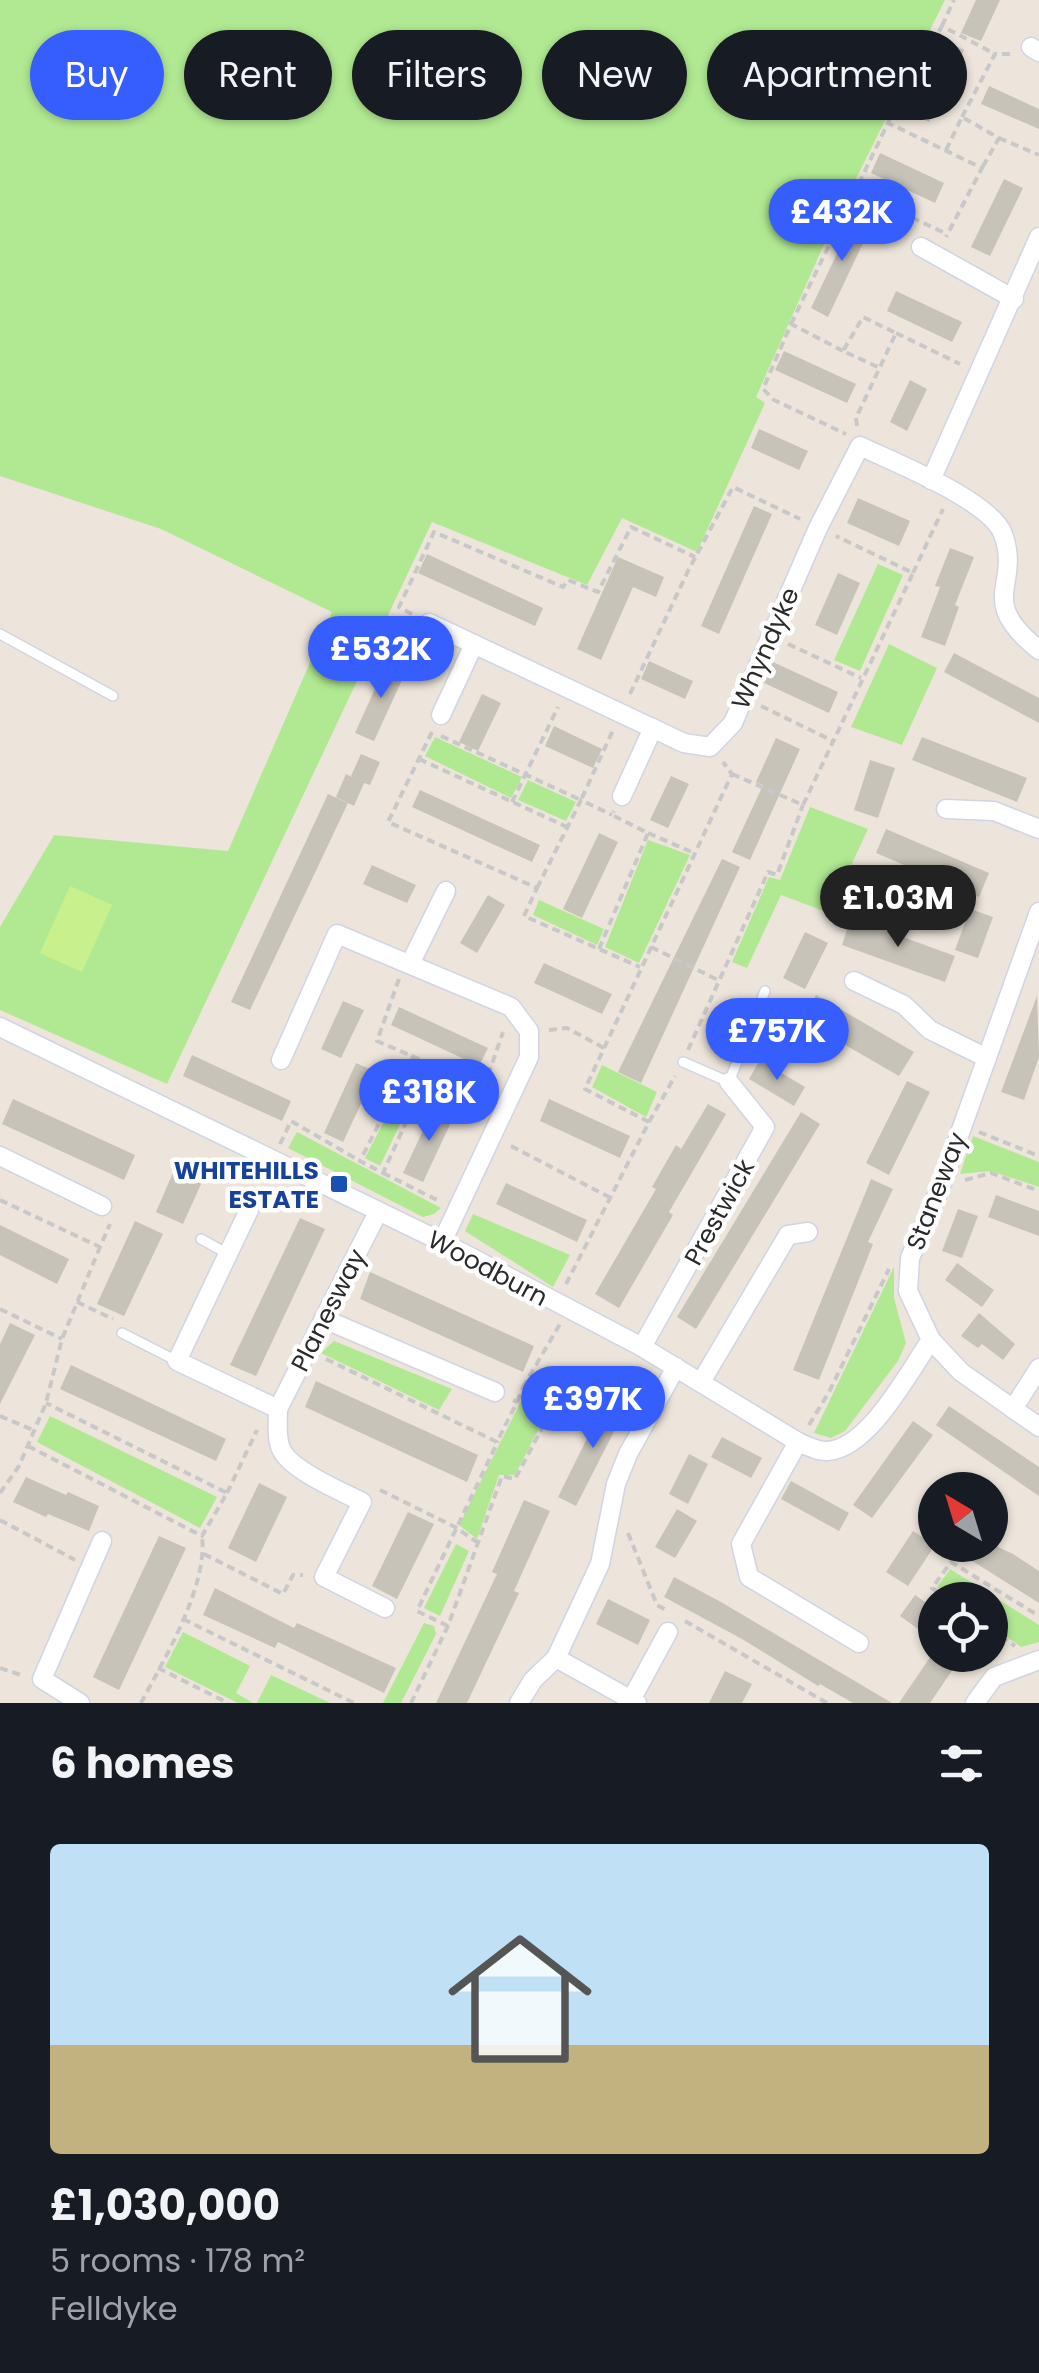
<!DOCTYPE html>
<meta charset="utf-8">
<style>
body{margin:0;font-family:Poppins,sans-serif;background:#20242c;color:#f1f3f6;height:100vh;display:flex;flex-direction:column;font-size:38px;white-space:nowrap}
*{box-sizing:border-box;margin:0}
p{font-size:32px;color:#9ea1a6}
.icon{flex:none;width:55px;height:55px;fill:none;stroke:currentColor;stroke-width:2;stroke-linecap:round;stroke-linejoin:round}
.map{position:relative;height:1703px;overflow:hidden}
.details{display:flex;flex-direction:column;background:#171b24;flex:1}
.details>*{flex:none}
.guide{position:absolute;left:30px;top:30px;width:980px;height:90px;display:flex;gap:20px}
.needle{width:65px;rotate:322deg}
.tools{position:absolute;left:918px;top:1472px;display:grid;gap:20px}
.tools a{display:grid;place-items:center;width:90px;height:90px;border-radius:50%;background:#171b24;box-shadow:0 2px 8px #0004;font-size:50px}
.price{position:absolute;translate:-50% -85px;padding:0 22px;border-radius:35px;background:#365eff;color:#fff;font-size:32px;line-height:65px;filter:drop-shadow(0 2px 5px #0008)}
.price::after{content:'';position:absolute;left:50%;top:60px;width:30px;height:22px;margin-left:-15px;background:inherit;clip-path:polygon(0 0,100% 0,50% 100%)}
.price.on{background:#222;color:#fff}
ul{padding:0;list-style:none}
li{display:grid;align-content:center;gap:20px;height:530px;padding:0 50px}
li span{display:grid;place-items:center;height:310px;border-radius:10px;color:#555}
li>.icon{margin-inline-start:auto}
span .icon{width:180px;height:180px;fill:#fffc;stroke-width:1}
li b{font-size:42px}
h2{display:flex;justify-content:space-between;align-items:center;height:120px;padding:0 50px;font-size:42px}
.pill{padding:0 35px;border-radius:45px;background:#171b24;box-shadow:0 2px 8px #0004;font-size:35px;line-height:90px}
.pill.on{background:#365eff;color:#fff}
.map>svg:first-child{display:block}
</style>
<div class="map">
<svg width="1039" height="1703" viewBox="0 0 1039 1703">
<rect width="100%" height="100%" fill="#ede5db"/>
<!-- green -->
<g fill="#b1e992">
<polygon points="0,0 945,0 830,231 756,397 765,403 697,552 622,518 587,585 432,522 167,1084 0,1010 0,927 54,835 228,851 332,612 161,529 0,476"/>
<polygon points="878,564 903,575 860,671 834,660"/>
<polygon points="889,644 937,668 902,745 851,727"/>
<polygon points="435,737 522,777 511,798 425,756"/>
<polygon points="528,780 576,802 566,821 518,800"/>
<polygon points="810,807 868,829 829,913 781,895 747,968 732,962 769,877 780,880"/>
<polygon points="648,840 690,855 639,963 605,947"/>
<polygon points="539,900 604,929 597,945 533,915"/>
<polygon points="416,1059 429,1064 380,1166 365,1158"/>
<polygon points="602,1065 657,1092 646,1117 592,1087"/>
<polygon points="297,1132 441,1208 434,1214 423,1217 288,1148"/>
<polygon points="973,1136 1039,1162 1039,1187 991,1171 960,1174"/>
<polygon points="473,1214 570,1255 553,1287 465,1231"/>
<polygon points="894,1267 894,1298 906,1343 898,1361 845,1431 831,1438 814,1433"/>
<polygon points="334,1341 452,1389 439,1410 321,1353"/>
<polygon points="527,1389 552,1403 515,1475 499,1475 477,1539 459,1525"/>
<polygon points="50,1416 217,1497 200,1528 37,1442"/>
<polygon points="456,1544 469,1551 440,1616 424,1608"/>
<polygon points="950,1569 1039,1625 1039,1642 1021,1647 990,1625 990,1600 955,1600 937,1587"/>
<polygon points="424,1623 434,1626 436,1634 401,1703 383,1703"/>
<polygon points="183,1632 250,1666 236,1693 253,1703 238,1703 165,1667"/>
<polygon points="271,1675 330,1703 257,1703"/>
</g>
<!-- pitch -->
<polygon fill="#c8f18d" points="70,886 112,905 82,972 40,953"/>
<!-- building -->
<g fill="#c8c3b9">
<polygon points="976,0 1000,0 981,41 961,33"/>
<polygon points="945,41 964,50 929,122 910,113"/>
<polygon points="989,86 1039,109 1039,129 981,104"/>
<polygon points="880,153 944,183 935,203 871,173"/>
<polygon points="1004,179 1023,188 990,256 971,247"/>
<polygon points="857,212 874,220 828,317 811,308"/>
<polygon points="896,291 962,322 952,342 887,311"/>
<polygon points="784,351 856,384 847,403 775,370"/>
<polygon points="910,380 927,389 907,431 890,422"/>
<polygon points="759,429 808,451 799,470 751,448"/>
<polygon points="858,498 910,521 899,546 847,523"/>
<polygon points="754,506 772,514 719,634 701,626"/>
<polygon points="950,548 974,557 955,605 959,607 945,646 921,637 940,587 935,586"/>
<polygon points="427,554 543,608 535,626 418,573"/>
<polygon points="618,557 664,577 656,597 633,587 601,660 577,649"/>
<polygon points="838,573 860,583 837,635 815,625"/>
<polygon points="954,653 1039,698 1039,723 944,672"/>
<polygon points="388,660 407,669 374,741 355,733"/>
<polygon points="649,661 693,681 685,699 641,679"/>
<polygon points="773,662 838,692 829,713 764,683"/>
<polygon points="482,694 501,703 478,751 459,742"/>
<polygon points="554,726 602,749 593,768 545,746"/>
<polygon points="922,737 1027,778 1017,802 912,760"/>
<polygon points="776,738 800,749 750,860 732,852 763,785 756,782"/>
<polygon points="361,754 380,762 370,785 364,783 354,806 336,797 346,774 354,778 351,776"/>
<polygon points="870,760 895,768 878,818 854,810"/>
<polygon points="671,776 689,784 668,828 650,820"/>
<polygon points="420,790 540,845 532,862 412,807"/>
<polygon points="328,794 348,803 250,1010 231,1002"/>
<polygon points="886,829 989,873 979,897 876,853"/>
<polygon points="599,833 618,842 582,918 563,909"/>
<polygon points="722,859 740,867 641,1083 618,1072"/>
<polygon points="372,865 416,885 407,903 363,884"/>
<polygon points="488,895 505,905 477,953 460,943"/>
<polygon points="970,909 993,917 978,958 955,950"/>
<polygon points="851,918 955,956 945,982 842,945"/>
<polygon points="805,932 828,943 805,989 783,978"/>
<polygon points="544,963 612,994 602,1014 534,983"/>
<polygon points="816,995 914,1052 899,1076 802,1020"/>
<polygon points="1037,996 1039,1057 1024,1100 1001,1092"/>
<polygon points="343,1001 364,1010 341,1058 321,1049"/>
<polygon points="399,1007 488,1048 479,1066 391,1025"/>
<polygon points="192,1055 291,1101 282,1121 183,1076"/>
<polygon points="760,1060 805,1087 794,1106 749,1079"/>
<polygon points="356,1063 376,1072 343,1142 324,1133"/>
<polygon points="907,1081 930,1092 889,1175 866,1163"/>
<polygon points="13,1099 135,1155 124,1180 2,1124"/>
<polygon points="549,1099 630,1136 620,1158 540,1121"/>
<polygon points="708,1104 726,1114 669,1212 673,1215 619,1308 595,1294 656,1189 652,1187 676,1145 681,1149"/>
<polygon points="435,1105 455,1114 423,1182 403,1173"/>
<polygon points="801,1112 820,1124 696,1329 677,1317"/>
<polygon points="178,1161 206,1173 183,1224 156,1212"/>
<polygon points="871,1179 893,1189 868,1242 873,1244 819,1380 793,1370"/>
<polygon points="506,1183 587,1220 577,1242 496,1204"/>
<polygon points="996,1195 1039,1211 1039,1236 988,1217"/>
<polygon points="958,1209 978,1216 962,1258 942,1251"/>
<polygon points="300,1218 325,1229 256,1376 230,1365"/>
<polygon points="135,1221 163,1234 124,1316 97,1304"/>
<polygon points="0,1225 69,1259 57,1284 0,1255"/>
<polygon points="957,1263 994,1290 982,1307 945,1280"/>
<polygon points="370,1272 534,1346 523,1372 360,1299"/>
<polygon points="979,1313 1015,1344 1003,1360 982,1344 978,1348 961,1336"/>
<polygon points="10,1323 35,1335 0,1404 0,1344"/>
<polygon points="71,1365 226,1439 216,1461 60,1389"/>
<polygon points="316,1381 478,1455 467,1482 305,1407"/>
<polygon points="608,1396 627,1406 576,1506 558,1497"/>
<polygon points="949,1406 1039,1467 1039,1496 936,1425"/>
<polygon points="913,1421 933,1435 872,1518 853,1505"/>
<polygon points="722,1437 762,1458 751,1478 711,1457"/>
<polygon points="689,1454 708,1464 688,1504 669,1494"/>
<polygon points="26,1477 66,1495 68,1492 99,1506 89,1531 48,1514 46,1517 13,1502"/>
<polygon points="791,1481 849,1513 839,1531 781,1499"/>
<polygon points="259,1483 287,1497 256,1562 228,1548"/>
<polygon points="524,1500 550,1511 514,1591 519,1593 467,1703 436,1703 497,1574 492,1572"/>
<polygon points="677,1509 697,1521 675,1558 655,1547"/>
<polygon points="408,1512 434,1524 397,1599 372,1586"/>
<polygon points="913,1531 935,1545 908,1586 886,1572"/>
<polygon points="159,1536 186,1548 119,1690 93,1677"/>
<polygon points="947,1545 994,1545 1013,1554 1039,1571 1039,1603"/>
<polygon points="674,1577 721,1602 892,1703 853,1703 820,1684 818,1686 742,1639 664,1597"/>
<polygon points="215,1588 294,1628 297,1623 396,1668 384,1693 278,1642 275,1648 203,1615"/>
<polygon points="915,1595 935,1609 935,1641 900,1616"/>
<polygon points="608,1599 650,1620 638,1645 596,1624"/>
<polygon points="935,1650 935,1655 943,1655 957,1664 949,1675 930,1703 899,1703"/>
<polygon points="725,1671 752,1684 742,1703 709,1703"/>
</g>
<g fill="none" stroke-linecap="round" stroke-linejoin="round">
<!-- lane casing -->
<g stroke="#d0d4e4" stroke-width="12">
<g id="lane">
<polyline points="0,634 113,696"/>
<polyline points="683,1062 729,1082 765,991"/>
<polyline points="201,1239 228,1254"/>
<polyline points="122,1333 177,1361"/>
</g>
</g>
<!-- street casing -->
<g stroke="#d0d4e4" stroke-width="21">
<g id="street">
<polyline points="1031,47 1039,52"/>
<polyline points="921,247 1014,299"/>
<polyline points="931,480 1039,237"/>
<path d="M429 623 684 743 710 747 733 723 818 528 860 446C893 462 990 500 1003 534 1022 586 975 599 1039 650"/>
<polyline points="441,715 474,644"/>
<polyline points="622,796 653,728"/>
<polyline points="946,809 994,811 1039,829"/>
<polyline points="1039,912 941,1186 910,1258 908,1291 931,1340 961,1372 1039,1427"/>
<polyline points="411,962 446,891"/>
<polyline points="854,981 904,1005 930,1030 987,1058"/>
<path d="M0 1027 442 1242 642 1347 798 1442C808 1446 818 1452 828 1451 870 1447 908 1373 931 1340"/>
<polyline points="281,1060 337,934 511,1007 529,1031 529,1057 442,1242"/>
<polyline points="0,1156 102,1206"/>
<polyline points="249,1210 177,1361 278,1409 378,1212"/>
<polyline points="324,1319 495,1392"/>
<polyline points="642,1347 765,1127 729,1082"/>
<polyline points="701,1382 788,1235 808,1232"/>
<path d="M278 1409C278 1422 276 1437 281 1449 290 1470 341 1491 362 1502L324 1577 385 1608"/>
<polyline points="1013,1409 1039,1368"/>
<polyline points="798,1442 741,1544 749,1577 859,1643"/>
<polyline points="556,1658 637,1703"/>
<polyline points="631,1700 668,1632"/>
<polyline points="80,1703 42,1679 102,1541"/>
<polyline points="519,1703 533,1680 556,1658 600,1564 616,1484 628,1454 676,1367"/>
<polyline points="975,1703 994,1677 1039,1660"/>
</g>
</g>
<!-- path -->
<g stroke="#c8c8c8" stroke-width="4" stroke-dasharray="8 5" stroke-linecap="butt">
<polyline points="942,26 954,0"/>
<polyline points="962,117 995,54 1014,54"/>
<polyline points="888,122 942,26 995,54"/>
<polyline points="999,138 1039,155"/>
<polyline points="946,150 962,117 999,138 982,168"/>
<polyline points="853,190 947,234"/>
<polyline points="791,324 888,123 982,168 946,237"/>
<polyline points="896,333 960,364"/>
<polyline points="843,351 791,324 763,389 774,400 846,434"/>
<polyline points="857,426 856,418 896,333 863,317 843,351 880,368"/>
<polyline points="913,573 943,509"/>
<polyline points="412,614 399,607 434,532 563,587 568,580 598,592 631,527 695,557"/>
<polyline points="788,644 861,678"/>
<polyline points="630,694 689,569 733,487 800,519"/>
<polyline points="761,706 833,741"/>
<polyline points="432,732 388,822 537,888 524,916 640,967"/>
<polyline points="441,736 581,800 613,730"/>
<polyline points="419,759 567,827"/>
<polyline points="732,774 803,805 913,573 836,536"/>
<polyline points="512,802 558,707"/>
<polyline points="648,833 694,853"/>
<polyline points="537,888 581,800 612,815"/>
<polyline points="651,947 718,980"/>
<polyline points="599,949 648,833 612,815 614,811"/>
<polyline points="399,979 377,1041 484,1087 503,1032"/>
<polyline points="549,1030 567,1028 604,1048"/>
<polyline points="688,1050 768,872 777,875 803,805"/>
<polyline points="414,1055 360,1161 383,1173 433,1063"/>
<polyline points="425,1081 484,1108"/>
<polyline points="649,1122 675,1076"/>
<polyline points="979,1132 1039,1156"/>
<polyline points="280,1144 291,1121 360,1161"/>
<polyline points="511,1146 609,1197"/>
<polyline points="383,1173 441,1202"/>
<polyline points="965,1180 991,1173 1039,1191"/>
<polyline points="0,1200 100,1247 110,1224"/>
<polyline points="566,1284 649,1122 585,1089 732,774 723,762"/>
<polyline points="77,1302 113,1319"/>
<polyline points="0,1309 62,1339"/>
<polyline points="326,1359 497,1442 517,1402 513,1400"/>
<polyline points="517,1402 525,1383"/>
<polyline points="0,1416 33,1430"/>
<polyline points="809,1425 829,1392 889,1269"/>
<polyline points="28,1446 202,1536 227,1493 46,1403"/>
<polyline points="380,1490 455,1527 477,1542"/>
<polyline points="0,1493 19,1466 46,1403 62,1339 100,1247"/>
<polyline points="227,1493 257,1430"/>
<polyline points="0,1520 75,1560"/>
<polyline points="628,1533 657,1605 668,1611"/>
<polyline points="204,1554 283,1594 293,1575 303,1575"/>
<polyline points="949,1600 932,1588 951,1562 1039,1616"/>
<polyline points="183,1619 354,1703"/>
<polyline points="685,1621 827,1703"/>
<polyline points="448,1626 417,1611 498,1441"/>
<polyline points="990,1629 1015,1646"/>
<polyline points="0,1668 24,1676"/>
<polyline points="158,1668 228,1703"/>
<path d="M141 1703C165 1658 208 1586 202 1536"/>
<polyline points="411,1703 448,1626 502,1476 515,1479 557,1400 526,1382 560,1324"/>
</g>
<!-- lane -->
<use href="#lane" stroke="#fff" stroke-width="9"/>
<!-- street -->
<use href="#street" stroke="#fff" stroke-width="18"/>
</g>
<!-- markers -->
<rect fill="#1a4fb4" stroke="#fff" stroke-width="4" x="329" y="1174" width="20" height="20" rx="5"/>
<g text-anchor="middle" stroke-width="9" stroke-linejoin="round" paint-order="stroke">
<!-- street labels -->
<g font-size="25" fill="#2a2a2a" stroke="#fff">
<text transform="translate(765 648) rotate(-66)" y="9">Whyndyke</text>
<text transform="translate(936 1191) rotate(-69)" y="9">Staneway</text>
<text transform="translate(719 1212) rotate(-61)" y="9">Prestwick</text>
<text transform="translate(488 1268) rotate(28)" y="9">Woodburn</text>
<text transform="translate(328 1310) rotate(-63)" y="9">Planesway</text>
</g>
<!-- transit labels -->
<g font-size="25" font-weight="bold" fill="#164399" stroke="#fff" text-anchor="end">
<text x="319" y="1179">WHITEHILLS<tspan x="319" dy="29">ESTATE</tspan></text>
</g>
</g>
</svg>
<div class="tools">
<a><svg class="needle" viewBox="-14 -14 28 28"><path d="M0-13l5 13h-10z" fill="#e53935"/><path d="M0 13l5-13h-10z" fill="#9ea1a6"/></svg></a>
<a><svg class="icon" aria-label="locate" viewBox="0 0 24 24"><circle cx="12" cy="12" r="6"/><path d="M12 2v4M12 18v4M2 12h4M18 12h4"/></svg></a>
</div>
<b class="price" style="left:842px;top:264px">£432K</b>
<b class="price" style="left:381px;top:701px">£532K</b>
<b class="price on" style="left:898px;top:950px">£1.03M</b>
<b class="price" style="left:777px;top:1083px">£757K</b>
<b class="price" style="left:429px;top:1144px">£318K</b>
<b class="price" style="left:593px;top:1451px">£397K</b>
<div class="guide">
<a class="pill on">Buy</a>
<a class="pill">Rent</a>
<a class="pill">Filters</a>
<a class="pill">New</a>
<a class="pill">Apartment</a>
</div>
</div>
<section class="details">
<h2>6 homes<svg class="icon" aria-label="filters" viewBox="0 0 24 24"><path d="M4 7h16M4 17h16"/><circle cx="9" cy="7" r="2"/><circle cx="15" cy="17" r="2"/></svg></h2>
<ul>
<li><span style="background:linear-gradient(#bfe0f5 65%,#c2b280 0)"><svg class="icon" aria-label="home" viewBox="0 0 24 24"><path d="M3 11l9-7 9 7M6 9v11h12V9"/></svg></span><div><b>£1,030,000</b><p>5 rooms · 178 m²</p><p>Felldyke</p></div></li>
</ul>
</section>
